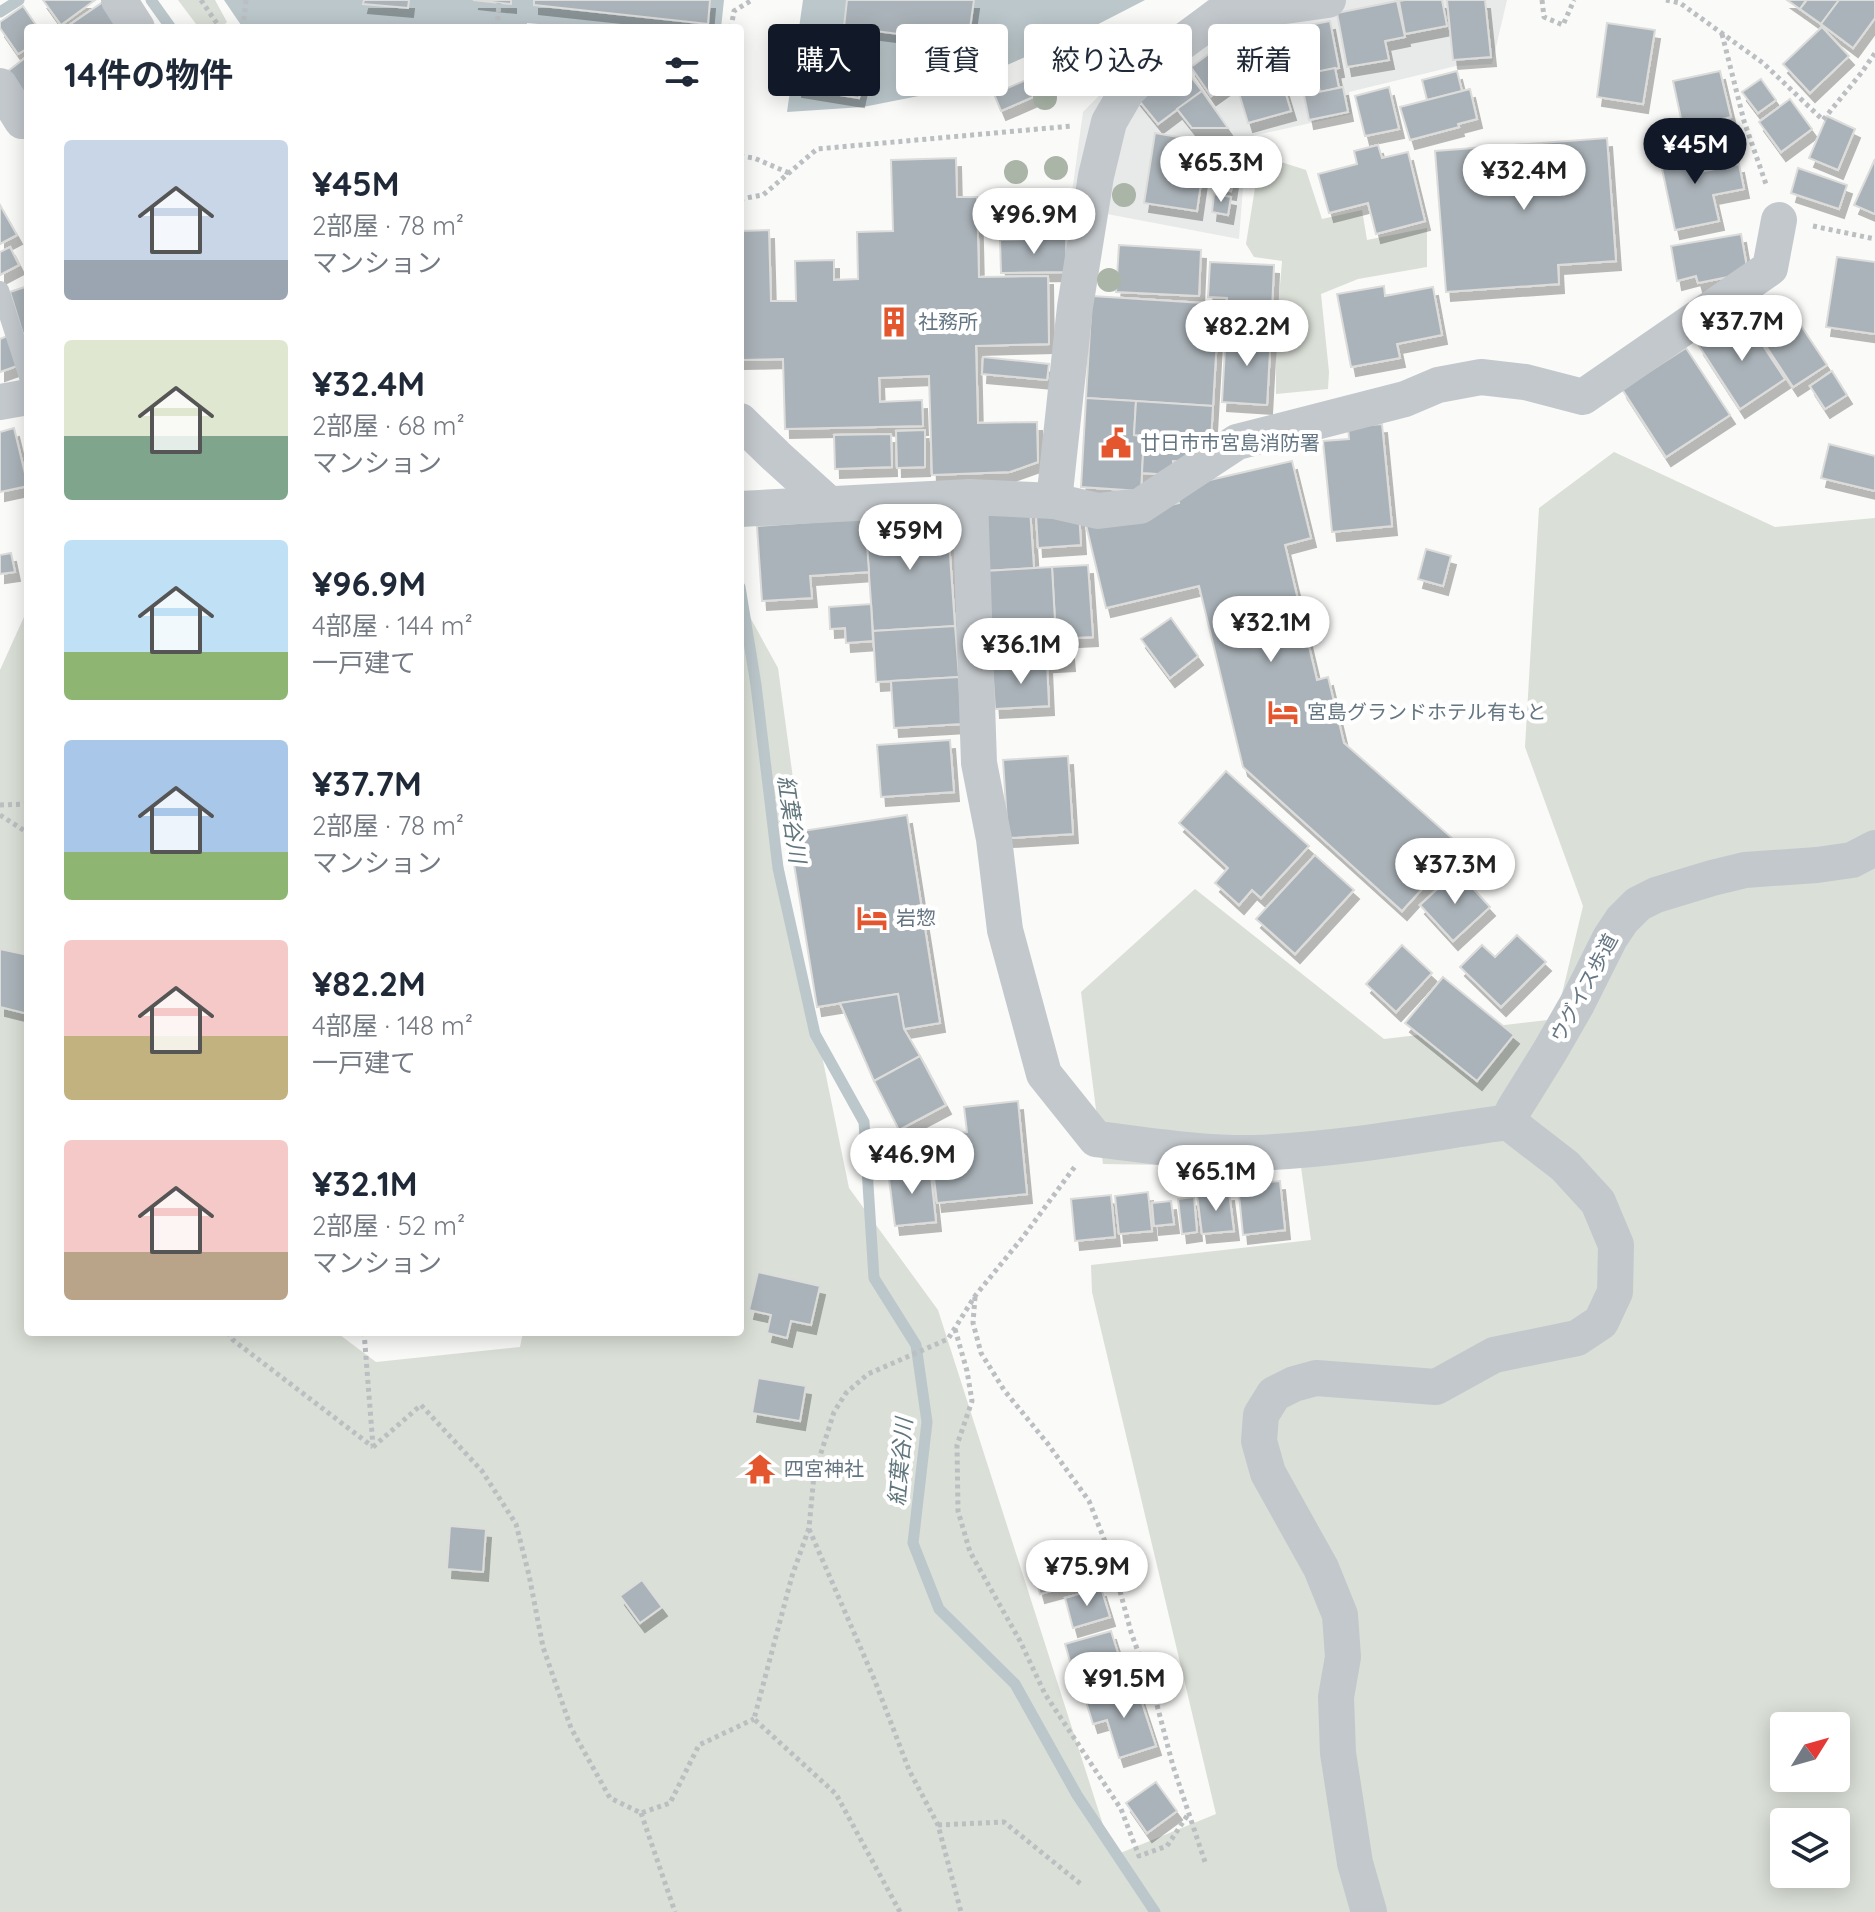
<!DOCTYPE html>
<html lang="ja">
<meta charset="utf-8">
<style>
body{margin:0;font-family:Quicksand,"Noto Sans JP",sans-serif;background:#f6f6f7;color:#1f2937;height:100vh;display:flex;flex-direction:column;font-size:30px;white-space:nowrap}
*{box-sizing:border-box;margin:0}
p{font-size:26px;color:#747a83}
.icon{flex:none;width:44px;height:44px;fill:none;stroke:currentColor;stroke-width:2;stroke-linecap:round;stroke-linejoin:round}
.map{position:relative;flex:1;overflow:hidden}
.side{position:absolute;left:24px;top:24px;width:720px;height:1312px;display:flex;flex-direction:column;background:#fff;border-radius:8px;box-shadow:0 4px 20px #0003}
.side>*{flex:none}
.top-card{position:absolute;left:768px;top:24px;width:760px;height:72px;display:flex;gap:16px}
.needle{width:52px;rotate:53deg}
.controls{position:absolute;left:1770px;top:1712px;display:grid;gap:16px}
.controls a{display:grid;place-items:center;width:80px;height:80px;border-radius:8px;background:#fff;box-shadow:0 4px 20px #0003;font-size:40px}
.price{position:absolute;translate:-50% -68px;padding:0 18px;border-radius:28px;background:#fff;color:#222;font-size:26px;line-height:52px;filter:drop-shadow(0 2px 4px #0008)}
.price::after{content:'';position:absolute;left:50%;top:48px;width:24px;height:18px;margin-left:-12px;background:inherit;clip-path:polygon(0 0,100% 0,50% 100%)}
.price.selected{background:#111827;color:#fff}
ul{padding:0;list-style:none}
li{display:flex;align-items:center;gap:24px;height:200px;padding:0 40px}
li span{display:grid;place-items:center;flex:none;width:224px;height:160px;border-radius:8px;color:#555}
li>.icon{margin-inline-start:auto}
span .icon{width:96px;height:96px;fill:#fffc;stroke-width:1}
li b{font-size:34px}
h2{display:flex;justify-content:space-between;align-items:center;height:96px;padding:0 40px;font-size:34px}
.tag{padding:0 28px;border-radius:8px;background:#fff;box-shadow:0 4px 20px #0003;font-size:28px;line-height:72px}
.tag.selected{background:#111827;color:#fff}
.map>svg:first-child{display:block}
</style>
<div class="map">
<svg width="1875" height="1912" viewBox="0 0 1875 1912">
<defs>
<filter id="shadow"><feDropShadow dx="5" dy="9" stdDeviation="0" flood-color="#0004"/></filter>
</defs>
<rect width="100%" height="100%" fill="#fafaf8"/>
<!-- built -->
<polygon fill="#e8e9e9" points="1208,0 1507,0 1492,64 1456,66 1349,92 1352,114 1247,137 1239,239 1070,207 1083,112 1138,56"/>
<!-- green -->
<g fill="#dadfd7" fill-rule="evenodd">
<polygon points="178,0 215,0 227,22 221,28 199,28"/>
<polygon points="1275,146 1281,162 1306,170 1322,219 1362,210 1367,240 1427,228 1427,267 1358,279 1321,294 1329,372 1328,389 1276,394 1276,335 1282,261 1254,257 1246,244 1260,157"/>
<path d="M1614 452 1775 527 1875 518V1912H0V670L28 608V1332H336L376 1362 520 1347 523 1332H740V599L778 668 798 815 775 826 849 1188 938 1310 1113 1856 1216 1814 1092 1292 1091 1265 1311 1240 1301 1167 1103 1164 1081 992 1195 889 1384 1039 1556 1019 1583 906 1525 747 1539 508ZM1784 1726H1836V1778H1784ZM1784 1822H1836V1874H1784Z"/>
</g>
<!-- water -->
<g fill="#bbc7cb">
<polygon points="224,0 724,0 721,28 584,28 527,23 526,28 243,28"/>
<polygon points="803,0 1145,0 1081,33 949,90 863,107 787,112"/>
</g>
<g fill="none" stroke-linecap="round" stroke-linejoin="round">
<!-- stream -->
<g stroke="#bbc7cb" stroke-width="11">
<polyline points="151,0 171,28"/>
<polyline points="0,12 19,0"/>
<polyline points="740,587 756,685 778,868 815,1034 864,1122 874,1278 916,1345 927,1422 913,1543 939,1609 1015,1684 1077,1795 1155,1912"/>
</g>
</g>
<!-- building -->
<g fill="#aab3b9" stroke="#dcdcda" stroke-width="2" filter="url(#shadow)">
<polygon points="43,0 95,0 61,25"/>
<polygon points="364,0 409,0 408,8 363,4"/>
<polygon points="473,0 511,0 511,4"/>
<polygon points="534,0 710,0 708,24 534,5"/>
<polygon points="847,0 974,0 968,43 844,27"/>
<polygon points="1405,0 1442,0 1447,26 1405,34 1399,1"/>
<polygon points="1447,0 1485,0 1491,57 1453,60"/>
<polygon points="1787,0 1806,0 1800,9"/>
<polygon points="1807,0 1839,0 1821,24 1800,9"/>
<polygon points="1839,0 1875,0 1875,18 1853,48 1821,24"/>
<polygon points="1397,1 1405,37 1385,41 1389,60 1347,67 1337,13"/>
<polygon points="103,2 121,28 65,28"/>
<polygon points="23,6 38,28 28,28 28,48 18,54 0,28 0,22"/>
<polygon points="1330,21 1339,68 1298,76 1289,29"/>
<polygon points="1607,23 1655,30 1643,104 1597,97"/>
<polygon points="844,27 873,31 870,48 840,42"/>
<polygon points="1266,27 1278,67 1240,78 1228,37"/>
<polygon points="1822,27 1849,56 1810,93 1783,64"/>
<polygon points="805,36 870,48 859,98 797,88"/>
<polygon points="1217,48 1238,77 1211,96 1191,67"/>
<polygon points="25,58 28,62 28,98 8,71"/>
<polygon points="1180,63 1202,91 1158,124 1136,97"/>
<polygon points="1335,68 1339,88 1320,92 1315,72"/>
<polygon points="1457,71 1462,91 1427,100 1422,80"/>
<polygon points="1720,71 1731,117 1683,128 1673,81"/>
<polygon points="1042,73 1049,90 1001,111 994,94"/>
<polygon points="1281,78 1291,111 1248,123 1238,90"/>
<polygon points="1761,79 1776,100 1758,113 1742,92"/>
<polygon points="1343,87 1348,112 1309,120 1304,95"/>
<polygon points="1389,87 1399,129 1365,136 1355,96"/>
<polygon points="1470,89 1477,119 1458,124 1459,127 1410,140 1400,107"/>
<polygon points="1202,91 1228,128 1192,128 1177,109"/>
<polygon points="1790,99 1812,129 1781,152 1759,122"/>
<polygon points="1827,116 1855,129 1838,170 1809,158"/>
<polygon points="1155,133 1207,142 1197,211 1144,203"/>
<polygon points="1607,138 1616,261 1558,265 1559,284 1446,292 1435,151"/>
<polygon points="1694,142 1700,172 1739,164 1744,189 1713,195 1719,221 1675,230 1658,150"/>
<polygon points="1378,145 1382,158 1408,152 1425,221 1376,234 1368,203 1329,213 1318,174 1357,164 1354,151"/>
<polygon points="1221,146 1237,148 1235,167 1218,164"/>
<polygon points="956,158 957,197 977,197 979,277 1048,276 1049,344 976,346 978,423 1037,422 1038,462 1010,472 932,475 929,376 879,378 880,402 922,400 923,426 785,429 783,359 740,360 740,231 769,230 771,301 796,301 795,261 834,260 834,280 858,279 857,232 893,231 891,160"/>
<polygon points="1875,159 1875,214 1854,205"/>
<polygon points="1798,168 1847,185 1839,209 1791,193"/>
<polygon points="1217,170 1234,172 1231,191 1215,188"/>
<polygon points="1214,194 1231,197 1228,215 1212,212"/>
<polygon points="0,205 17,235 0,244"/>
<polygon points="1741,234 1748,273 1698,283 1696,276 1677,281 1671,246"/>
<polygon points="1066,238 1067,272 1001,273 1000,240"/>
<polygon points="1119,245 1201,250 1199,296 1116,292"/>
<polygon points="10,247 19,265 0,275 0,252"/>
<polygon points="1837,257 1875,262 1875,334 1826,327"/>
<polygon points="1210,262 1274,265 1271,333 1226,331 1227,298 1208,297"/>
<polygon points="28,286 28,332 23,334 10,292"/>
<polygon points="1384,286 1385,296 1433,287 1442,335 1397,344 1400,358 1351,367 1337,294"/>
<polygon points="1092,296 1219,304 1213,406 1086,398"/>
<polygon points="1794,315 1827,365 1793,387 1760,337"/>
<polygon points="1744,317 1785,379 1740,409 1699,346"/>
<polygon points="1226,331 1271,333 1267,405 1222,402"/>
<polygon points="7,336 17,366 0,372 0,339"/>
<polygon points="1686,348 1730,415 1666,457 1622,389"/>
<polygon points="983,357 1049,364 1047,380 982,374"/>
<polygon points="1832,371 1847,395 1825,409 1810,386"/>
<polygon points="1086,398 1136,401 1134,435 1144,436 1141,491 1081,487"/>
<polygon points="1136,401 1213,406 1211,440 1196,439 1195,462 1173,461 1173,475 1142,473 1144,436 1134,435"/>
<polygon points="1382,424 1392,526 1332,532 1323,441 1349,439 1348,427"/>
<polygon points="14,428 28,486 0,492 0,432"/>
<polygon points="925,430 925,467 897,468 896,431"/>
<polygon points="891,434 892,467 835,469 834,435"/>
<polygon points="1829,444 1875,456 1875,491 1821,478"/>
<polygon points="1292,461 1311,538 1285,545 1317,680 1328,677 1344,743 1461,846 1402,911 1243,767 1199,586 1106,608 1086,525 1179,503 1175,488"/>
<polygon points="1030,509 1034,568 985,571 982,512"/>
<polygon points="1079,512 1081,545 1038,548 1036,515"/>
<polygon points="947,513 955,626 873,631 865,518"/>
<polygon points="865,518 869,572 810,576 812,598 762,601 757,526"/>
<polygon points="1426,549 1451,556 1443,586 1418,579"/>
<polygon points="11,553 15,572 0,574 0,555"/>
<polygon points="1088,565 1093,637 1056,639 1052,567"/>
<polygon points="1052,567 1056,639 1032,641 1034,664 992,666 985,571"/>
<polygon points="871,604 873,641 846,643 845,628 830,629 829,607"/>
<polygon points="1171,618 1198,656 1170,678 1141,639"/>
<polygon points="955,626 959,677 876,682 873,631"/>
<polygon points="1068,639 1070,662 1034,664 1032,641"/>
<polygon points="1047,663 1049,706 995,709 992,666"/>
<polygon points="959,677 962,724 894,728 891,681"/>
<polygon points="950,740 954,792 881,797 877,745"/>
<polygon points="1068,756 1073,834 1008,838 1003,760"/>
<polygon points="1226,771 1309,846 1261,898 1252,890 1239,905 1215,883 1228,868 1179,823"/>
<polygon points="907,815 940,1023 904,1029 898,994 817,1007 789,833"/>
<polygon points="1315,855 1354,890 1295,954 1256,919"/>
<polygon points="1457,871 1490,907 1453,941 1420,905"/>
<polygon points="1517,935 1546,962 1501,1007 1460,967 1482,945 1495,957"/>
<polygon points="1402,945 1432,973 1396,1012 1366,984"/>
<polygon points="0,949 28,955 28,1014 0,1007"/>
<polygon points="1443,977 1514,1035 1477,1081 1405,1023"/>
<polygon points="898,994 904,1029 920,1056 874,1081 840,1003"/>
<polygon points="920,1056 946,1105 899,1130 874,1081"/>
<polygon points="1018,1101 1027,1194 937,1203 929,1136 967,1132 964,1107"/>
<polygon points="930,1166 936,1222 895,1226 888,1171"/>
<polygon points="1280,1181 1285,1230 1243,1235 1238,1185"/>
<polygon points="1148,1192 1152,1231 1119,1234 1115,1196"/>
<polygon points="1229,1192 1234,1231 1202,1234 1197,1195"/>
<polygon points="1111,1195 1115,1237 1075,1241 1071,1199"/>
<polygon points="1194,1197 1197,1232 1182,1234 1178,1199"/>
<polygon points="1171,1201 1174,1224 1154,1226 1152,1203"/>
<polygon points="758,1272 820,1286 811,1325 791,1321 787,1338 767,1333 771,1315 749,1310"/>
<polygon points="758,1378 806,1386 800,1421 752,1413"/>
<polygon points="450,1526 486,1529 483,1572 447,1569"/>
<polygon points="1084,1542 1095,1579 1040,1594 1030,1557"/>
<polygon points="642,1580 662,1607 640,1623 620,1596"/>
<polygon points="1101,1588 1110,1617 1073,1628 1065,1598"/>
<polygon points="1111,1631 1123,1669 1076,1682 1065,1644"/>
<polygon points="1136,1685 1156,1746 1119,1758 1107,1720 1093,1724 1086,1702"/>
<polygon points="1156,1782 1177,1811 1147,1833 1126,1803"/>
</g>
<g fill="none" stroke-linecap="round" stroke-linejoin="round">
<!-- path -->
<g stroke="#bbbfc2" stroke-width="5" stroke-dasharray="4 4" stroke-linecap="butt">
<polyline points="201,0 220,28"/>
<polyline points="1542,0 1544,17 1563,25 1574,0"/>
<polyline points="1666,0 1680,3 1763,63 1823,120 1862,72 1875,53"/>
<polyline points="243,28 246,0"/>
<polyline points="497,28 499,3"/>
<polyline points="731,28 734,11 752,0"/>
<polyline points="1722,34 1744,121 1767,187"/>
<polyline points="740,156 754,158 789,173"/>
<polyline points="740,199 763,195 817,149 1072,126"/>
<polyline points="1813,226 1875,239"/>
<polyline points="0,805 28,804"/>
<polyline points="0,815 28,833"/>
<polyline points="975,1297 973,1323 981,1353 1004,1390 1048,1444 1089,1501 1110,1554 1131,1632 1157,1705 1173,1766 1206,1865"/>
<polyline points="955,1329 967,1371 972,1401 957,1445 958,1511 970,1552 1020,1641 1045,1694 1121,1809 1139,1856 1167,1846 1189,1813"/>
<polyline points="228,1332 233,1340 373,1447"/>
<polyline points="364,1332 373,1446"/>
<polyline points="373,1447 421,1405 482,1471 516,1524 529,1575 543,1647 571,1728 610,1798 641,1813 670,1803 699,1745 754,1719"/>
<polyline points="809,1529 875,1681 909,1770 938,1825 961,1912"/>
<polyline points="641,1813 675,1912"/>
<polyline points="938,1825 1004,1822 1082,1885"/>
<polyline points="900,1912 836,1794 754,1719 792,1576 809,1528 814,1475 834,1412 846,1393 868,1374 948,1339 975,1296 1023,1237 1076,1165"/>
</g>
<!-- service -->
<polyline stroke="#c3c8cc" stroke-width="18" points="0,290 28,377"/>
<!-- minor -->
<g stroke="#c3c8cc" stroke-width="36">
<polyline points="119,0 137,28"/>
<polyline points="0,86 22,121 28,120"/>
<polyline points="0,402 28,397"/>
<polyline points="740,421 776,456 829,504"/>
<path d="M970 497 979 763 994 839 1005 930 1044 1074 1096 1139C1148 1145 1201 1154 1254 1153 1339 1150 1423 1134 1508 1122L1565 1166 1598 1202 1616 1245 1615 1292 1601 1322 1577 1338 1494 1355 1436 1387 1316 1378 1294 1384 1274 1394 1261 1415 1259 1441 1268 1473 1321 1568 1340 1615 1343 1657 1336 1697 1338 1753 1355 1863 1369 1912"/>
<polyline points="1054,501 1075,307 1096,176 1109,122 1127,91 1159,59 1219,15 1328,0"/>
<polyline points="740,509 970,497 1054,501 1098,511 1140,506 1237,442 1405,399 1438,385 1481,377 1525,382 1583,397 1770,268 1779,220"/>
<polyline points="1508,1122 1514,1109 1550,1051 1577,1004 1610,938 1622,920 1638,904 1656,895 1712,878 1745,870 1817,865 1852,860 1875,848"/>
</g>
</g>
<!-- trees -->
<g fill="#aab4a7">
<circle cx="1117" cy="63" r="12"/>
<circle cx="1045" cy="98" r="12"/>
<circle cx="1056" cy="168" r="12"/>
<circle cx="1016" cy="172" r="12"/>
<circle cx="1124" cy="195" r="12"/>
<circle cx="1109" cy="280" r="12"/>
</g>
<!-- icons -->
<defs>
<g id="building-bare" transform="scale(2.4)"><path d="M-4-6H4V6H1V3H-1V6H-4ZM-2.5-4.3h1.7v1.8h-1.7ZM.8-4.3h1.7v1.8H.8ZM-2.5-1h1.7V.8h-1.7ZM.8-1h1.7V.8H.8Z" fill="#e4572e" stroke="#fff" stroke-width="2.5" paint-order="stroke"/></g>
<g id="civic-bare" transform="scale(2.4)"><path d="M-.6-6.5H3V-4.5H.6V-3L4-1V1h2V6H-6V1h2V-1L-.6-3ZM-1.2 2.5V6h2.4V2.5Z" fill="#e4572e" stroke="#fff" stroke-width="2.5" paint-order="stroke"/></g>
<g id="hotel-bare" transform="scale(2.4)"><path d="M-6-4.5h1.5V1H6V5H4.5V3h-9V5H-6ZM-4 0a1.8 1.8 0 1 1 3.6 0ZM.5 0V-2.5h3Q6-2.5 6 0Z" fill="#e4572e" stroke="#fff" stroke-width="2.5" paint-order="stroke"/></g>
<g id="temple-bare" transform="scale(2.4)"><path d="M0-6L5-2H3V0L6.5 2.5H4V6H1.5V3h-3V6H-4V2.5H-6.5L-3 0V-2H-5Z" fill="#e4572e" stroke="#fff" stroke-width="2.5" paint-order="stroke"/></g>
</defs>
<g fill-rule="evenodd">
<use href="#building-bare" x="894" y="322"/>
<use href="#civic-bare" x="1116" y="443"/>
<use href="#hotel-bare" x="1283" y="712"/>
<use href="#hotel-bare" x="872" y="918"/>
<use href="#temple-bare" x="760" y="1469"/>
</g>
<g text-anchor="middle" stroke-width="8" stroke-linejoin="round" paint-order="stroke">
<!-- poi labels -->
<g font-size="20" fill="#657683" stroke="#fff" text-anchor="start">
<text x="918" y="329">社務所</text>
<text x="1140" y="450">廿日市市宮島消防署</text>
<text x="1307" y="719">宮島グランドホテル有もと</text>
<text x="896" y="925">岩惣</text>
<text x="784" y="1476">四宮神社</text>
</g>
<!-- street labels -->
<g font-size="20" fill="#657683" stroke="#fff">
<text transform="translate(1584 988) rotate(-62)" y="7">ウグイス歩道</text>
</g>
<!-- water labels -->
<g font-size="22" font-style="italic" fill="#60757c" stroke="#fff">
<text transform="translate(792 819) rotate(82)" y="8">紅葉谷川</text>
<text transform="translate(900 1462) rotate(-85)" y="8">紅葉谷川</text>
</g>
</g>
</svg>
<div class="controls">
<a><svg class="needle" viewBox="-14 -14 28 28"><path d="M0-13l5 13h-10z" fill="#e53935"/><path d="M0 13l5-13h-10z" fill="#747a83"/></svg></a>
<a><svg class="icon" aria-label="layers" viewBox="0 0 24 24"><path d="M12 4l9 5-9 5-9-5zM3 14l9 5 9-5"/></svg></a>
</div>
<b class="price selected" style="left:1695px;top:186px">¥45M</b>
<b class="price" style="left:1221px;top:204px">¥65.3M</b>
<b class="price" style="left:1524px;top:212px">¥32.4M</b>
<b class="price" style="left:1034px;top:256px">¥96.9M</b>
<b class="price" style="left:1742px;top:363px">¥37.7M</b>
<b class="price" style="left:1247px;top:368px">¥82.2M</b>
<b class="price" style="left:910px;top:572px">¥59M</b>
<b class="price" style="left:1271px;top:664px">¥32.1M</b>
<b class="price" style="left:1021px;top:686px">¥36.1M</b>
<b class="price" style="left:1455px;top:906px">¥37.3M</b>
<b class="price" style="left:912px;top:1196px">¥46.9M</b>
<b class="price" style="left:1216px;top:1213px">¥65.1M</b>
<b class="price" style="left:1087px;top:1608px">¥75.9M</b>
<b class="price" style="left:1124px;top:1720px">¥91.5M</b>
<div class="top-card">
<a class="tag selected">購入</a>
<a class="tag">賃貸</a>
<a class="tag">絞り込み</a>
<a class="tag">新着</a>
</div>
<section class="side">
<h2>14件の物件<svg class="icon" aria-label="filters" viewBox="0 0 24 24"><path d="M4 7h16M4 17h16"/><circle cx="9" cy="7" r="2"/><circle cx="15" cy="17" r="2"/></svg></h2>
<ul>
<li><span style="background:linear-gradient(#c9d6e8 75%,#9aa5b1 0)"><svg class="icon" aria-label="home" viewBox="0 0 24 24"><path d="M3 11l9-7 9 7M6 9v11h12V9"/></svg></span><div><b>¥45M</b><p>2部屋 · 78 m²</p><p>マンション</p></div></li>
<li><span style="background:linear-gradient(#dfe7d0 60%,#7fa58c 0)"><svg class="icon" aria-label="home" viewBox="0 0 24 24"><path d="M3 11l9-7 9 7M6 9v11h12V9"/></svg></span><div><b>¥32.4M</b><p>2部屋 · 68 m²</p><p>マンション</p></div></li>
<li><span style="background:linear-gradient(#bfe0f5 70%,#8fb573 0)"><svg class="icon" aria-label="home" viewBox="0 0 24 24"><path d="M3 11l9-7 9 7M6 9v11h12V9"/></svg></span><div><b>¥96.9M</b><p>4部屋 · 144 m²</p><p>一戸建て</p></div></li>
<li><span style="background:linear-gradient(#a9c7e8 70%,#8fb573 0)"><svg class="icon" aria-label="home" viewBox="0 0 24 24"><path d="M3 11l9-7 9 7M6 9v11h12V9"/></svg></span><div><b>¥37.7M</b><p>2部屋 · 78 m²</p><p>マンション</p></div></li>
<li><span style="background:linear-gradient(#f6c9c9 60%,#c2b280 0)"><svg class="icon" aria-label="home" viewBox="0 0 24 24"><path d="M3 11l9-7 9 7M6 9v11h12V9"/></svg></span><div><b>¥82.2M</b><p>4部屋 · 148 m²</p><p>一戸建て</p></div></li>
<li><span style="background:linear-gradient(#f6c9c9 70%,#b9a48a 0)"><svg class="icon" aria-label="home" viewBox="0 0 24 24"><path d="M3 11l9-7 9 7M6 9v11h12V9"/></svg></span><div><b>¥32.1M</b><p>2部屋 · 52 m²</p><p>マンション</p></div></li>
</ul>
</section>
</div>
